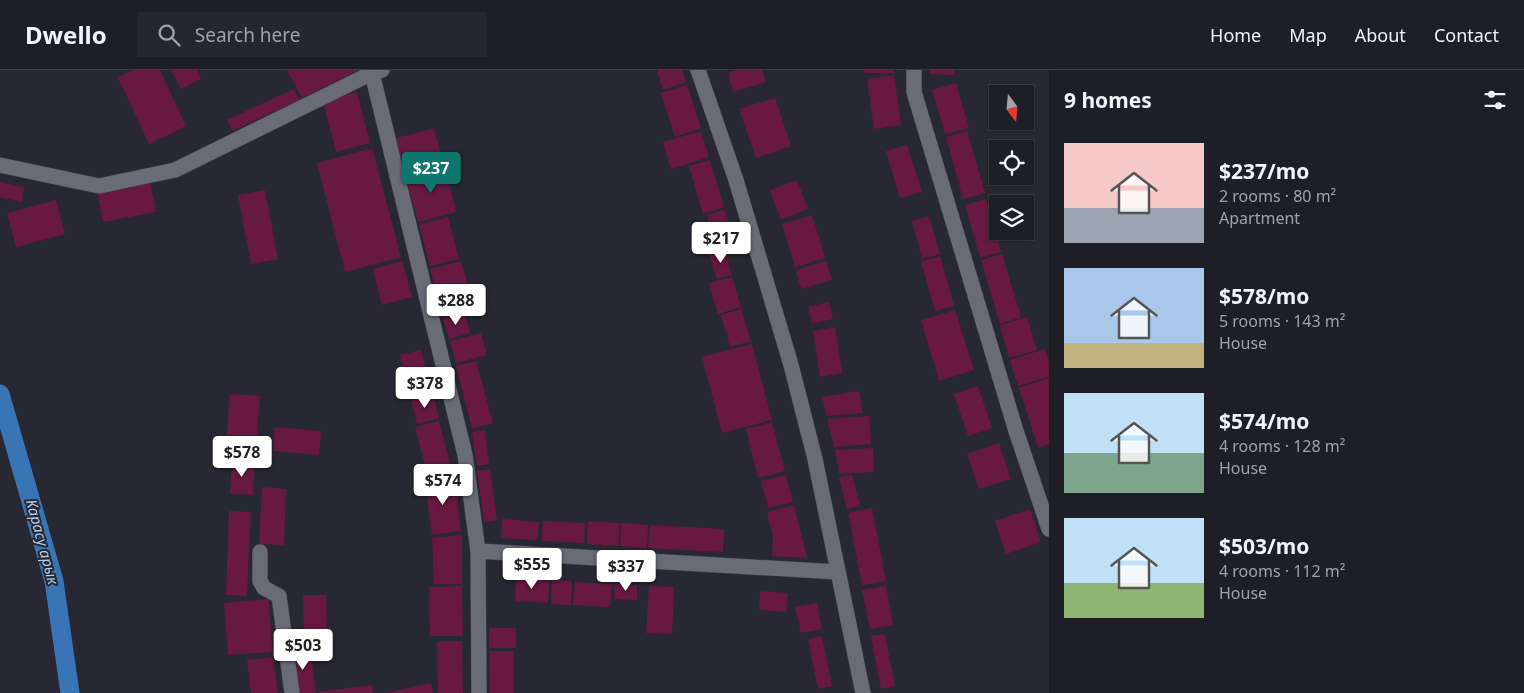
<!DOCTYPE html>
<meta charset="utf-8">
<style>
body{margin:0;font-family:"Noto Sans",sans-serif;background:#25272e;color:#f1f3f6;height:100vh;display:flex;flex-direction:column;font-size:19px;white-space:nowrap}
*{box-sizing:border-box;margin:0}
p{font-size:16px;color:#a0a2a7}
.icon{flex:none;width:28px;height:28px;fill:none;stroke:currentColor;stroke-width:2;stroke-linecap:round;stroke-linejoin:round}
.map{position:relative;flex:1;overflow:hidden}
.sheet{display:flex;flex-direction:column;background:#1d1e26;width:475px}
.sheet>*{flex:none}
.needle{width:32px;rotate:164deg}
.fabs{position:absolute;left:989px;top:15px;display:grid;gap:10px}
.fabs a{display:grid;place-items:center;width:45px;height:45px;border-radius:0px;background:#1d1e26;box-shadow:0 1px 4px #0004,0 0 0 1px #3b3c43;font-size:25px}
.price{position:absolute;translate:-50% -42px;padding:0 11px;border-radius:5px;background:#fff;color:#222;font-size:16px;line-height:32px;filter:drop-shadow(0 1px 2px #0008)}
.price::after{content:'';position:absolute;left:50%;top:30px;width:15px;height:11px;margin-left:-8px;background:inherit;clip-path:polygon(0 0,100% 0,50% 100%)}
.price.selected{background:#0f766e;color:#fff}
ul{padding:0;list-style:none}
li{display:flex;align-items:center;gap:15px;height:125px;padding:0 15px}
li span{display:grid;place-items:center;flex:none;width:140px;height:100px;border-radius:0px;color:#555}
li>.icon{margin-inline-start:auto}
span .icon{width:60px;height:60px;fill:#fffc;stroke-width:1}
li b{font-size:21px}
h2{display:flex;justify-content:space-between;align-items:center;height:60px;padding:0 15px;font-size:21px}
header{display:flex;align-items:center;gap:30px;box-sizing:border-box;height:70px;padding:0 25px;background:#1d1e26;border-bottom:1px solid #3b3c43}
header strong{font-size:24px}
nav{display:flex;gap:28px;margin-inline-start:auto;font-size:18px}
.search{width:350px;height:45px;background:#25272e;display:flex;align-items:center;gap:12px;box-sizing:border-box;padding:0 18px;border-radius:0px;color:#a0a2a7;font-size:19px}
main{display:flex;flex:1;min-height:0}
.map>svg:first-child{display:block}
</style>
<header>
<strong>Dwello</strong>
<div class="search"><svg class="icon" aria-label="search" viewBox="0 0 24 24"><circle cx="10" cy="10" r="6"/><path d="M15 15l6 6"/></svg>Search here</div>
<nav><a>Home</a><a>Map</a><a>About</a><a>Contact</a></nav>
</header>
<main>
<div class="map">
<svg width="1049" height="623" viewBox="0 0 1049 623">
<rect width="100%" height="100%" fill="#272833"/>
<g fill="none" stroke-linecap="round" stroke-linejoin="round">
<!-- canal -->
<polyline stroke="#3975b4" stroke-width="19" points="0,324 54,511 70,623"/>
</g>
<!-- building -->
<g fill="#671941">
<polygon points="132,0 160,0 186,56 149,74 118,7"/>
<polygon points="171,0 197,0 201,9 181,19"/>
<polygon points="287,0 358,0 302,28"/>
<polygon points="657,0 682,0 686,12 663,20"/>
<polygon points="738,0 762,0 766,12 733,22 728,3"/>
<rect x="864" y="0" width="30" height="3"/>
<polygon points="930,0 954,0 954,5 929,4"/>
<polygon points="894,5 901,55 874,59 867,9"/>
<polygon points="956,13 969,58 945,64 932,20"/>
<polygon points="687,15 701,58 675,67 661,23"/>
<polygon points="294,19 299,30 232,61 227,50"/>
<polygon points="357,22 370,73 336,82 323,31"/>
<polygon points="775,28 791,76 756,88 739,39"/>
<polygon points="434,58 444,95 406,105 396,68"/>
<polygon points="701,61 709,87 671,99 663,72"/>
<polygon points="967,61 985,123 963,129 946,67"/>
<polygon points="907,75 922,122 900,128 886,81"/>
<polygon points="372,78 401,187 345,202 317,93"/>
<polygon points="710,90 724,137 703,144 689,96"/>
<polygon points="445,97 456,142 418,152 406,107"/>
<polygon points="797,110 808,139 781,150 770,120"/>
<polygon points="150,111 156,142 103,152 97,120"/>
<polygon points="0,112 24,117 22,132 0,127"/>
<polygon points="265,120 278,189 251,194 238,125"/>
<polygon points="986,129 1001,182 980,188 965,135"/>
<polygon points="56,130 65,164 16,177 7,143"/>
<polygon points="725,140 735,173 717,178 707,145"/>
<polygon points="812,145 825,188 795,197 782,154"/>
<polygon points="929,146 940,184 922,189 912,151"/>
<polygon points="448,147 459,189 430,196 419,155"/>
<polygon points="724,178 732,205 717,209 709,183"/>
<polygon points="1002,184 1021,247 1000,254 981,190"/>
<polygon points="940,186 954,236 935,241 921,192"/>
<polygon points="402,191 412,227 382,235 373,199"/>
<polygon points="461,191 474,237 443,245 430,199"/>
<polygon points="826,191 832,210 801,219 796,200"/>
<polygon points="732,207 741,237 718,244 709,213"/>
<polygon points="829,232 833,249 812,254 808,237"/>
<polygon points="741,239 751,271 730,277 721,245"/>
<polygon points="955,240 974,300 939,311 921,250"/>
<polygon points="464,242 470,263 449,269 443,248"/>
<polygon points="1027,247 1037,280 1009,288 1000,255"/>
<polygon points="835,257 842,303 820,307 813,261"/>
<polygon points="481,263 487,285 456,293 450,271"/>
<polygon points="752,274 772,350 722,363 702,287"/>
<polygon points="1045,279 1049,293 1049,307 1018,316 1010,290"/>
<polygon points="421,280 432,322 411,327 400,285"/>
<polygon points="476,291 493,353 472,359 456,296"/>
<polygon points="1049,308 1049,374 1038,378 1019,318"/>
<polygon points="978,316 992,358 968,366 954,324"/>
<polygon points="859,321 863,343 827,346 822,327"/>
<polygon points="230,324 260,326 255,386 225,383"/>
<polygon points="433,325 439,348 417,354 411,331"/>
<polygon points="869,346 871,374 834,377 827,349"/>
<polygon points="439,351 452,401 428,407 415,357"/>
<polygon points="772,352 785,401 758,408 746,359"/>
<polygon points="275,357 321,361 319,385 273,381"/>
<polygon points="485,360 489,394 477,396 472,362"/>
<polygon points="999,373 1011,409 979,419 967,384"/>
<polygon points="873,378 874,402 839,404 835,380"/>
<polygon points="232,390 255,391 253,425 230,424"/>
<polygon points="490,399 497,450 484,452 477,401"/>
<polygon points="786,405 793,432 768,438 761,411"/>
<polygon points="852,405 860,436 847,439 839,407"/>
<polygon points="454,406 461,461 432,465 425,413"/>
<polygon points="262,417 286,419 284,475 259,474"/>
<polygon points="794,435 807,488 772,486 773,467 767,442"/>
<polygon points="872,438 886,511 862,515 848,443"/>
<polygon points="1030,439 1041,472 1006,484 995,451"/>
<polygon points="229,441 251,442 247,526 226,525"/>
<polygon points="502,449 539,452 537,470 501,468"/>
<polygon points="543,451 585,453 584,473 542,471"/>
<polygon points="588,451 620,453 618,476 587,474"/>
<polygon points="621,453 648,455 647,478 620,476"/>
<polygon points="650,455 724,459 723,482 648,478"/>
<polygon points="462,465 462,514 434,514 432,468"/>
<polygon points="516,508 549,510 548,533 515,531"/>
<polygon points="552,510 572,511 571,535 551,534"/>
<polygon points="575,512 612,514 610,537 573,535"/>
<polygon points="615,514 637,515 637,530 614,529"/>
<polygon points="462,516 463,566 430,566 429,517"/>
<polygon points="649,516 674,517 672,564 646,563"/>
<polygon points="886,516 893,555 870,559 862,520"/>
<polygon points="760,521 788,523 786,542 759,540"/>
<polygon points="303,525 326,525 327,569 304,569"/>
<polygon points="268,529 273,582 228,585 224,533"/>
<polygon points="817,533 822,559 801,563 795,537"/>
<rect x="489" y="558" width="27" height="20"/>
<polygon points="885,564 895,616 881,619 871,566"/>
<polygon points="822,566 832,616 818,619 808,569"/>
<polygon points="437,571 462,571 463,623 438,623"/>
<polygon points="310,579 316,623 296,623 291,580"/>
<polygon points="489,581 514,581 514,623 490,623"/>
<polygon points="273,587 278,623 251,623 247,590"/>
<polygon points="431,613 433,623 389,623 389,622"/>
<polygon points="372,615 373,623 318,623 318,622"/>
</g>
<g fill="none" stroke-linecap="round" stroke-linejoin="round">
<!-- minor casing -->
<g stroke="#45464e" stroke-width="16">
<g id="minor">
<polyline points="698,0 736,110 791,295 815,389 863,623"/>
<polyline points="914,0 914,22 1016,361 1049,459"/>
<polyline points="372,3 465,385 478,481 479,623"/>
<polyline points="0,95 99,116 175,100 372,3 382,0"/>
<polyline points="478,481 838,502"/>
<polyline points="260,482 260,511 264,518 279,526 292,623"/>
</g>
</g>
<!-- minor -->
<use href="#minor" stroke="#696b77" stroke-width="15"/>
</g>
<g text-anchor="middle" stroke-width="4" stroke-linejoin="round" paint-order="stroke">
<!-- water labels -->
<g font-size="15" font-style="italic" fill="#b3d1f4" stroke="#272833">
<text transform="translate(42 472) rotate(75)" y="5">Карасу арык</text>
</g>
</g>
</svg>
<div class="fabs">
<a><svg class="needle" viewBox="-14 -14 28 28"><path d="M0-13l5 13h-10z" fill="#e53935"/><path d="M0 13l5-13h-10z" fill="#a0a2a7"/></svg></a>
<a><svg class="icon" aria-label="locate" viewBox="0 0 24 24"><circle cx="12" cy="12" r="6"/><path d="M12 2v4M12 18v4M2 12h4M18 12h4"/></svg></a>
<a><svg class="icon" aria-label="layers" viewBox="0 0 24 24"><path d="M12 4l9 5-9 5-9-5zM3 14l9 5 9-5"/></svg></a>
</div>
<b class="price selected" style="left:431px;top:124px">$237</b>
<b class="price" style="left:721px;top:194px">$217</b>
<b class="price" style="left:456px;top:256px">$288</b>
<b class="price" style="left:425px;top:339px">$378</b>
<b class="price" style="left:242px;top:408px">$578</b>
<b class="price" style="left:443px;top:436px">$574</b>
<b class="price" style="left:532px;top:520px">$555</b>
<b class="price" style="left:626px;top:522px">$337</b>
<b class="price" style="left:303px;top:601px">$503</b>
</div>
<section class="sheet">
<h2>9 homes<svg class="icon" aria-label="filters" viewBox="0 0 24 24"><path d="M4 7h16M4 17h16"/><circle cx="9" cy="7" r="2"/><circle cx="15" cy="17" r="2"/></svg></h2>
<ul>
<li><span style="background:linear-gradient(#f6c9c9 65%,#9aa5b1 0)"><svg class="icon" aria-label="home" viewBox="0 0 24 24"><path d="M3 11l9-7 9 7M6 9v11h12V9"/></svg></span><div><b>$237/mo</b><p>2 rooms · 80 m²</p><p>Apartment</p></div></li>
<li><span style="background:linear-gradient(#a9c7e8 75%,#c2b280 0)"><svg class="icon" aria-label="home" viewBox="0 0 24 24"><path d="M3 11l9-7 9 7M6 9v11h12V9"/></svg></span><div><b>$578/mo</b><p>5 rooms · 143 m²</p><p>House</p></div></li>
<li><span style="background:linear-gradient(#bfe0f5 60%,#7fa58c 0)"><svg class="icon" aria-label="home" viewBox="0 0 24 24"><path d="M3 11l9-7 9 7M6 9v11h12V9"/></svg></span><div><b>$574/mo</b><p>4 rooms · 128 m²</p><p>House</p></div></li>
<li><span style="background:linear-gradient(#bfe0f5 65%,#8fb573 0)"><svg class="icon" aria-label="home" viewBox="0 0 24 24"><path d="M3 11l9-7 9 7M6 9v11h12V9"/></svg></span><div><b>$503/mo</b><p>4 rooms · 112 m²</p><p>House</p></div></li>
</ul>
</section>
</main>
